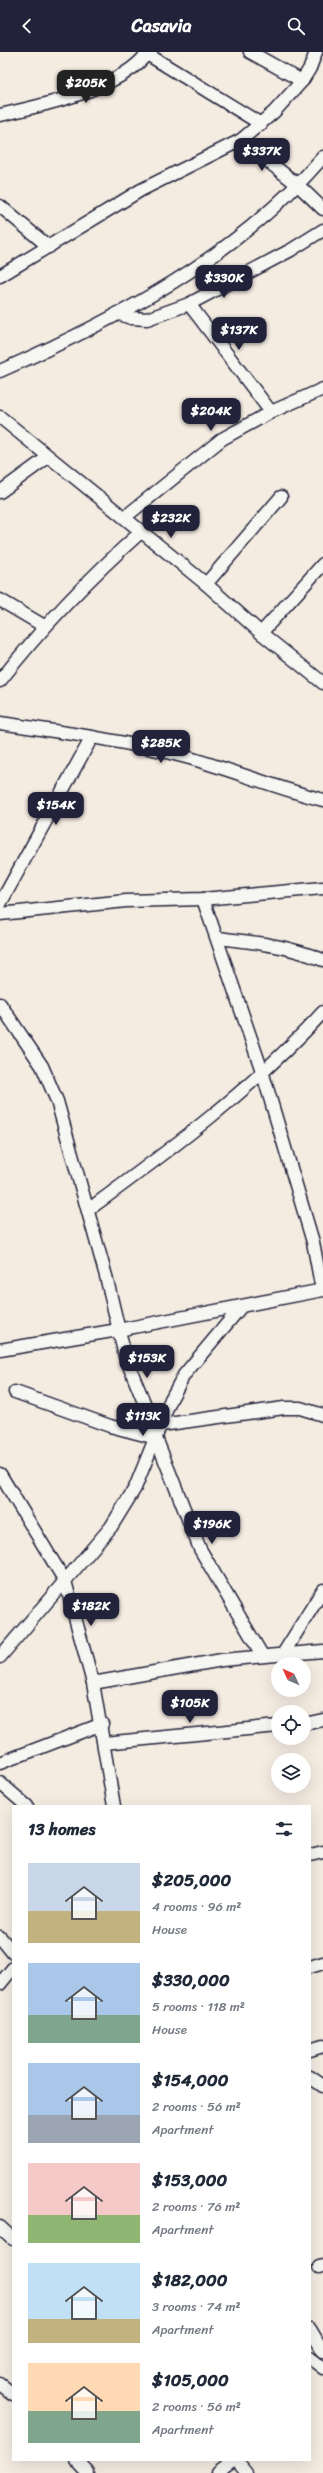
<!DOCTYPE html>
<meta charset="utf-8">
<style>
body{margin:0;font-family:Sriracha,sans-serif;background:#f6f6f7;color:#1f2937;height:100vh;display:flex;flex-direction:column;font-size:15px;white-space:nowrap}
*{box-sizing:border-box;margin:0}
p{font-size:13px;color:#747a83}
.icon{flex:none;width:22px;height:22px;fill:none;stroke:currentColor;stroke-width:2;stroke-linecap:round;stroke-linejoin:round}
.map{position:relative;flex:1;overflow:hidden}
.side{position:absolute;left:12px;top:1753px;width:299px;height:656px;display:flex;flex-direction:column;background:#fff;border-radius:0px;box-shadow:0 4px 16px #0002}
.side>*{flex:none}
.needle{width:26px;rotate:314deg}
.controls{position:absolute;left:271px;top:1605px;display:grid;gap:8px}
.controls a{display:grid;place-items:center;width:40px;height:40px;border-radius:50%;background:#fff;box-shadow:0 4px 16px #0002;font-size:20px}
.price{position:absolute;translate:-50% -34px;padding:0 9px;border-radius:8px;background:#22223b;color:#fff;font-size:13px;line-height:26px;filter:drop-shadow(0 1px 2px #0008)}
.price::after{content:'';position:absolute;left:50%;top:24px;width:12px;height:9px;margin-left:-6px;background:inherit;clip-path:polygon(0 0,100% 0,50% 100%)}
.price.selected{background:#222;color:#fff}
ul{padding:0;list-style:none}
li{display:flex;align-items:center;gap:12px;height:100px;padding:0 16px}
li span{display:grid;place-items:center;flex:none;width:112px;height:80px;border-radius:0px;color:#555}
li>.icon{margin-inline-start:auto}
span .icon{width:48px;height:48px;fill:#fffc;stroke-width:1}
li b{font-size:17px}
h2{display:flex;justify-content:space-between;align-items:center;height:48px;padding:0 16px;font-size:17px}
header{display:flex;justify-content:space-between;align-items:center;height:52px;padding:0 16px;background:#22223b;color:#fff;font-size:18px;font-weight:800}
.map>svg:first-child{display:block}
</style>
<header><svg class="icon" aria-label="back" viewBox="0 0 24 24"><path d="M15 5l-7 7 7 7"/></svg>Casavia<svg class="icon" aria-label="search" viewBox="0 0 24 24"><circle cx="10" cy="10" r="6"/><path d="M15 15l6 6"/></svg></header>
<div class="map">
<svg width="323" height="2421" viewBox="0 0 323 2421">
<rect width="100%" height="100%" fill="#f4ebe1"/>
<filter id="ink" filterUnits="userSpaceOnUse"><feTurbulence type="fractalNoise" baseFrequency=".025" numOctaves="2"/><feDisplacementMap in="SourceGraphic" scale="8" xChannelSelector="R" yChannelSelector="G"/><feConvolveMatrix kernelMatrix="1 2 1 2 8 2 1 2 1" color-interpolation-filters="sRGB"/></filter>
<g filter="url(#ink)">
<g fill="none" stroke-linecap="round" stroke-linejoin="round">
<!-- minor casing -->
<g stroke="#22223b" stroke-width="15">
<g id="minor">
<polyline points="250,0 302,29"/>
<polyline points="147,2 261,72"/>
<path d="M0 63C41 54 124 36 148 0"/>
<polyline points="241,88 298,133 323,157"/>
<polyline points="0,154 49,195"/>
<polyline points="0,224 141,138 241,88 274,60 302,29 310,16 316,0"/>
<polyline points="189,252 271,360"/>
<polyline points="117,261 131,266 147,267 189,252 291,198 323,178"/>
<path d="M0 319C118 267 238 204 323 105"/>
<polyline points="0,365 206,532 261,581 323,631"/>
<polyline points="0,440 48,405"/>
<polyline points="125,465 222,387 271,360 323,337"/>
<polyline points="206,532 281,445"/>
<polyline points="0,548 44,574"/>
<polyline points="261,581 323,512"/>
<path d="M0 629C43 574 90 525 142 479"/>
<path d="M0 671C62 680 125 689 186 705 232 718 276 736 323 748"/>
<polyline points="203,847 262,1019 313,1190 322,1238"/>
<polyline points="0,852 92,685"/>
<polyline points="0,862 126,849 203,847 323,836"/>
<path d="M218 886C259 891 285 893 323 908"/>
<polyline points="0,952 42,1014 57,1049 106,1224 125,1304 157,1382"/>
<path d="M88 1158C170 1098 254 1036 323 960"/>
<polyline points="0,1298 118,1278 323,1238"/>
<polyline points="15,1340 110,1374 156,1386 200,1497 262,1603"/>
<polyline points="161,1373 284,1356 300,1356 323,1363"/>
<polyline points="0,1422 65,1529 93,1631 114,1754"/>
<polyline points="283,1602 323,1538"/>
<polyline points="0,1605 111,1475 135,1436 171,1347 184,1323 240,1256"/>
<polyline points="93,1631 222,1608 323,1599"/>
<polyline points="304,1672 323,1668"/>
<polyline points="104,1691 278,1674"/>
<polyline points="0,1711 102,1672"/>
<polyline points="0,1731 27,1754"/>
<polyline points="310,1803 323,1800"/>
<polyline points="0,1885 13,1901"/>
<polyline points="310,1915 323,1911"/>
<polyline points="0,1932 13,1916"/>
<polyline points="310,1998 323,1994"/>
<polyline points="310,2025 323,2034"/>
<polyline points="0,2175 13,2187"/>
<polyline points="319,2215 323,2214"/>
<polyline points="310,2277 323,2299"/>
<polyline points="310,2306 323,2316"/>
<polyline points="0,2332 13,2342"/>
<polyline points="76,2408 88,2421"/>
<polyline points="236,2408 247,2421"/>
<polyline points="217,2421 234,2408"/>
</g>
</g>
<!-- minor -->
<use href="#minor" stroke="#f6f6f2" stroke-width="12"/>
</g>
</g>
</svg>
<div class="controls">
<a><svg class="needle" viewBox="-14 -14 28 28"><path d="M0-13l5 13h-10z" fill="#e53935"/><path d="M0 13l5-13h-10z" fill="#747a83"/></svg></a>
<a><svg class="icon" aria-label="locate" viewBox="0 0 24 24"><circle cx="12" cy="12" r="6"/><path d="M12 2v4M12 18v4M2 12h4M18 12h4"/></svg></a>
<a><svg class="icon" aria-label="layers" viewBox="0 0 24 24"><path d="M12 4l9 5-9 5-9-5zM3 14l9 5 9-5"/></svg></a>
</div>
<b class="price selected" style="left:86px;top:52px">$205K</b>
<b class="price" style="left:262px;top:120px">$337K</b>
<b class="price" style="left:224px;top:247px">$330K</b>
<b class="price" style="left:239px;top:299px">$137K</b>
<b class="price" style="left:211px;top:380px">$204K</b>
<b class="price" style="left:171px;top:487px">$232K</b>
<b class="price" style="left:161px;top:712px">$285K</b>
<b class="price" style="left:56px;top:774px">$154K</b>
<b class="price" style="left:147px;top:1327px">$153K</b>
<b class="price" style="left:143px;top:1385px">$113K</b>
<b class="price" style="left:212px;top:1493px">$196K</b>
<b class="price" style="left:91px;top:1575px">$182K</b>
<b class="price" style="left:190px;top:1672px">$105K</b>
<section class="side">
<h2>13 homes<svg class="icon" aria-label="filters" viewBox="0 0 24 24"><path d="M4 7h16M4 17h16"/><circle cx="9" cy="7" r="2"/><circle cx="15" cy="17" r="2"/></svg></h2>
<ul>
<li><span style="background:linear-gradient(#c9d6e8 60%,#c2b280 0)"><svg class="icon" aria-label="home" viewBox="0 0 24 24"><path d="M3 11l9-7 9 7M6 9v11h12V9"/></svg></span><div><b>$205,000</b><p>4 rooms · 96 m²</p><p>House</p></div></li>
<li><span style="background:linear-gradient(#a9c7e8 65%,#7fa58c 0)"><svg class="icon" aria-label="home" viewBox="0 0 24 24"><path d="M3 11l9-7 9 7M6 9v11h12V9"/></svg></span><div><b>$330,000</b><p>5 rooms · 118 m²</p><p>House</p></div></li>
<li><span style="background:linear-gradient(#a9c7e8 65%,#9aa5b1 0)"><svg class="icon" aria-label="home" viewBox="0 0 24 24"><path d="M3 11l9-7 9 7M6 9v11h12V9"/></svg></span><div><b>$154,000</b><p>2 rooms · 56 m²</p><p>Apartment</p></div></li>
<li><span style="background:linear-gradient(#f6c9c9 65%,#8fb573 0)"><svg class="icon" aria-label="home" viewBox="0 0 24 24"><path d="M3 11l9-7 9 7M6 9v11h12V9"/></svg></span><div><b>$153,000</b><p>2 rooms · 76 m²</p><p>Apartment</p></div></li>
<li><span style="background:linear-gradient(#bfe0f5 70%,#c2b280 0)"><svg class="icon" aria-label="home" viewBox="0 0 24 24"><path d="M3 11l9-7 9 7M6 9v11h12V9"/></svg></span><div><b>$182,000</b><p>3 rooms · 74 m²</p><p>Apartment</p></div></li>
<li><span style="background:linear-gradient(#ffd9b3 60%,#7fa58c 0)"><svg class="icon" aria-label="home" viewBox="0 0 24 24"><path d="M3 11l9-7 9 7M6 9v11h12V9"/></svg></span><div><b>$105,000</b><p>2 rooms · 56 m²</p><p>Apartment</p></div></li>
</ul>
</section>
</div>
